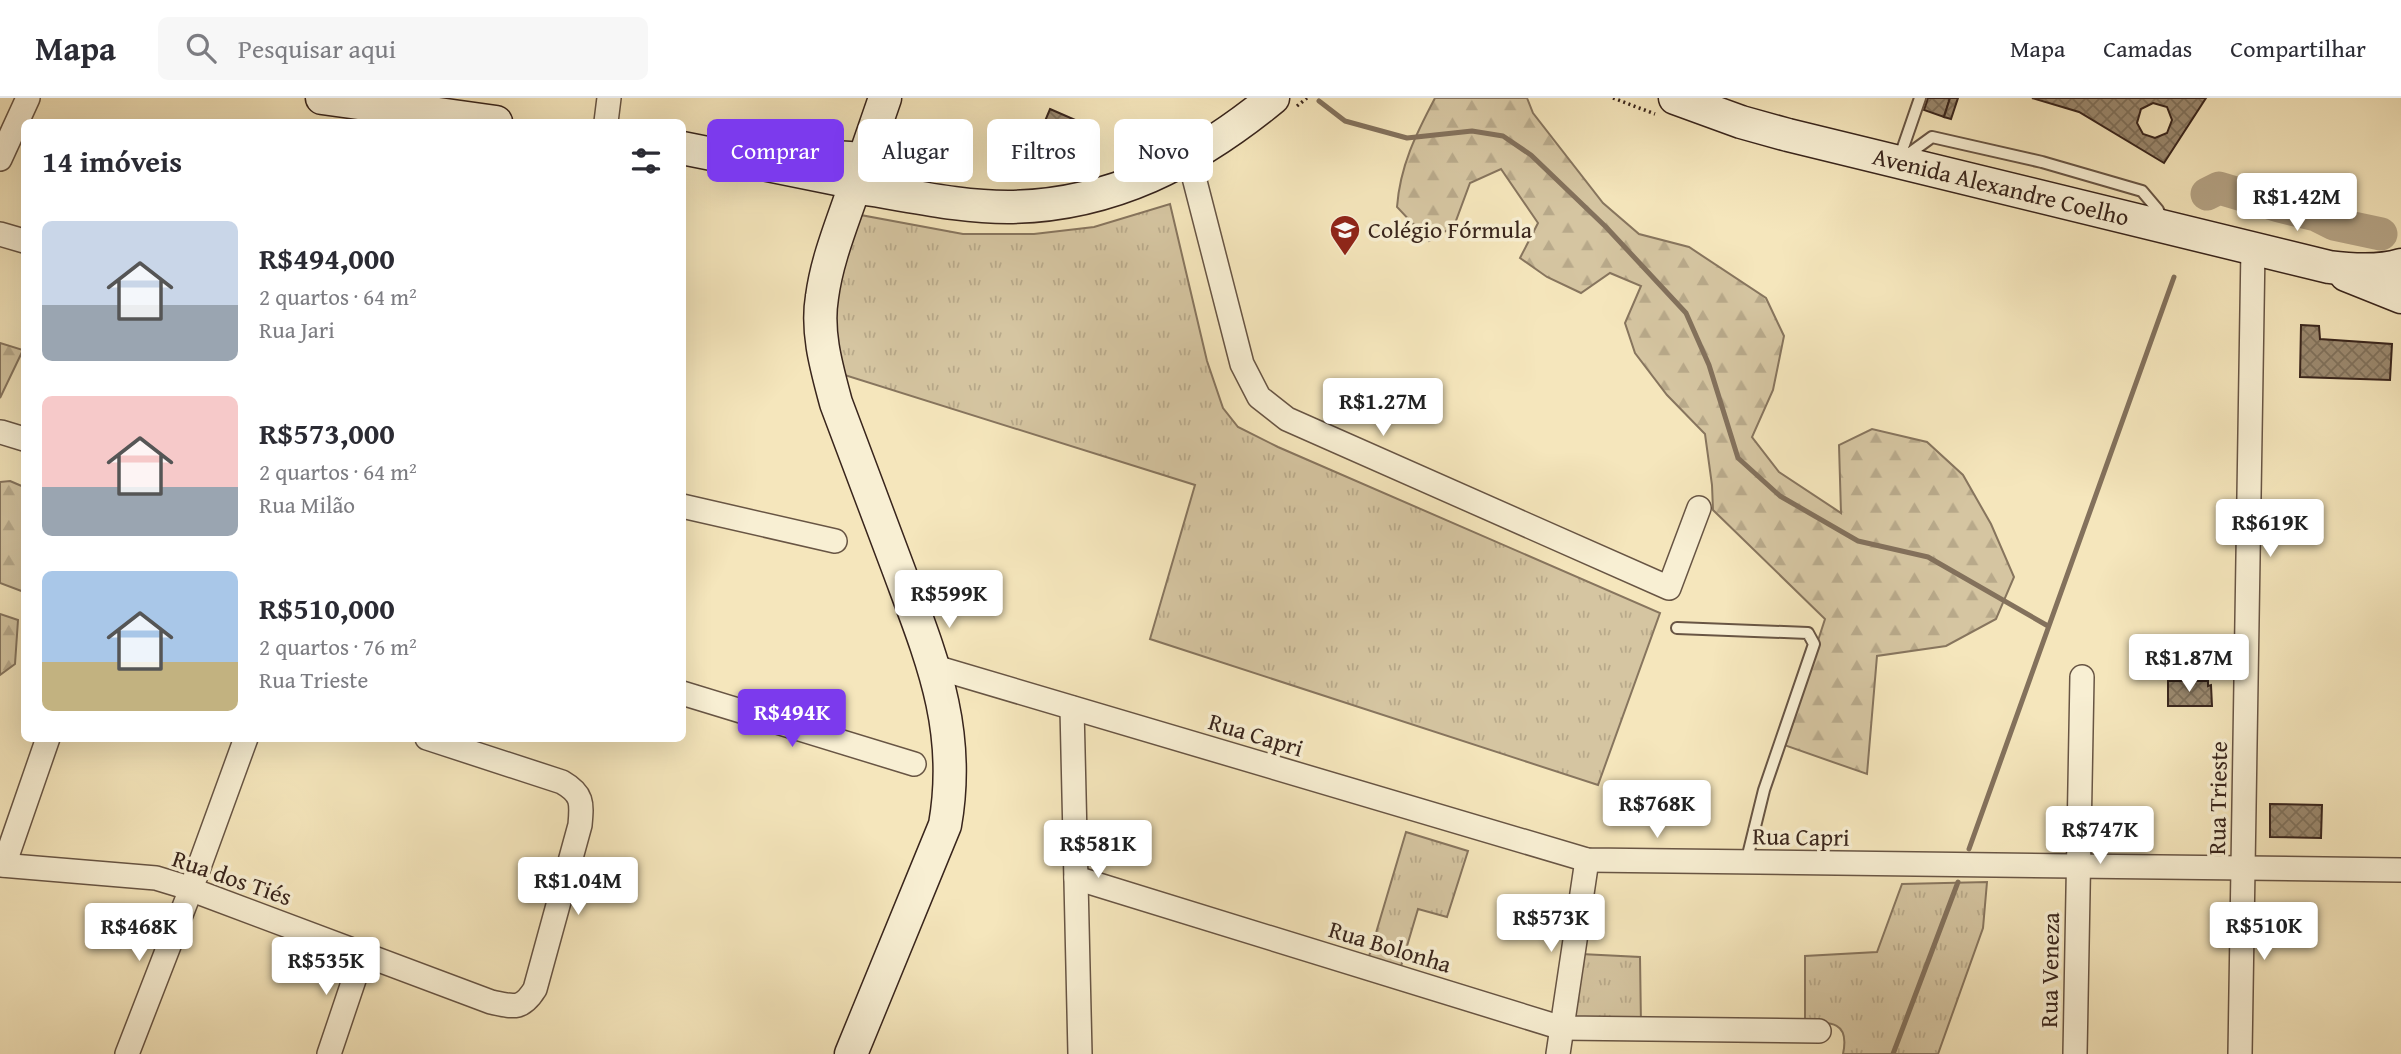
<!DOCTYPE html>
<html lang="pt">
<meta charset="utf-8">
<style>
body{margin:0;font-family:"Gentium Book Plus",serif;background:#f7f7f7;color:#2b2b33;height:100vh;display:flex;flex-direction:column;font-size:26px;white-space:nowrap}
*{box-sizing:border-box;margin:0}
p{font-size:23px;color:#7c7c81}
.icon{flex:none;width:38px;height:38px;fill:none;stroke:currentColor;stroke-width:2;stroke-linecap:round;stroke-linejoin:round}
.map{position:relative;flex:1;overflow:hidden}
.side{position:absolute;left:21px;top:21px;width:665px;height:623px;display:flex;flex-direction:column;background:#fff;border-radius:10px;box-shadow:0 7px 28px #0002}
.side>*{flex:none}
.guide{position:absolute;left:707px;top:21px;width:665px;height:63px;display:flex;gap:14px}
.price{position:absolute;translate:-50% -60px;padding:0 16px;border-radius:7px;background:#fff;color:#222;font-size:23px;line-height:46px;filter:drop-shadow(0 2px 4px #0008)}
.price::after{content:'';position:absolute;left:50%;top:42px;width:21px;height:16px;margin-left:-10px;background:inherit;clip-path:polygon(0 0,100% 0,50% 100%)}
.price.active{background:#7c3aed;color:#fff}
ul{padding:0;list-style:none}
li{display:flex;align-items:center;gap:21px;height:175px;padding:0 21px}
li span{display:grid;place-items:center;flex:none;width:196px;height:140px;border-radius:10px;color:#555}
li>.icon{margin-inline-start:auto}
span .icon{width:84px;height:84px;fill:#fffc;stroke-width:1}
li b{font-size:30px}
h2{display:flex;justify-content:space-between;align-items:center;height:84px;padding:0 21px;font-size:30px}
.pill{padding:0 24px;border-radius:10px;background:#fff;box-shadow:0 7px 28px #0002;font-size:24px;line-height:63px}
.pill.active{background:#7c3aed;color:#fff}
header{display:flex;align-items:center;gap:42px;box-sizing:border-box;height:98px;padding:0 35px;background:#fff;border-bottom:2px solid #e1e1e2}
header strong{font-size:33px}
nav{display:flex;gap:38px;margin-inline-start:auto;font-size:24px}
.search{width:490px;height:63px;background:#f7f7f7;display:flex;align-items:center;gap:18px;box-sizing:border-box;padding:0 24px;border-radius:10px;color:#7c7c81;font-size:26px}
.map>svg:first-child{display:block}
</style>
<header>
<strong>Mapa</strong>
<div class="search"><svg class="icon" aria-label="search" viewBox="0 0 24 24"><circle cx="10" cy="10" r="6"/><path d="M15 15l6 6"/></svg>Pesquisar aqui</div>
<nav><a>Mapa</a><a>Camadas</a><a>Compartilhar</a></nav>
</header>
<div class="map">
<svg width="2401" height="956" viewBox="0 0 2401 956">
<defs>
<pattern id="grass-tufts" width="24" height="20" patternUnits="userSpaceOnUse" patternTransform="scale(1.75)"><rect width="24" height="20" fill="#d5c5a1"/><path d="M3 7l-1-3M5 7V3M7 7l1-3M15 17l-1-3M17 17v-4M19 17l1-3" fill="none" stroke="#b8a98a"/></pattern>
<pattern id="forest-firs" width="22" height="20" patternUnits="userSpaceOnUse" patternTransform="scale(1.75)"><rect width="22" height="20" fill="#d5c5a1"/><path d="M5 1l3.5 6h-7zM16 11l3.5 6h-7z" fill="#b8a98a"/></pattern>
<pattern id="building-cross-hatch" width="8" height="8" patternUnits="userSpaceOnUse" patternTransform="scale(1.75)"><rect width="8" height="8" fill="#9b896f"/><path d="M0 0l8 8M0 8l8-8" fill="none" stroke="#7f705a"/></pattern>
</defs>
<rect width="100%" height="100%" fill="#f5e6bc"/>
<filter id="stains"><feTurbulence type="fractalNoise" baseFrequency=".00286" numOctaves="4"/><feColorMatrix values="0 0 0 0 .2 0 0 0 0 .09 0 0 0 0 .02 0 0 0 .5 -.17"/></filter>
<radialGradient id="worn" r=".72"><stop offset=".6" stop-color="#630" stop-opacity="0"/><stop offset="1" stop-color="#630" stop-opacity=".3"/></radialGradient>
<!-- grass -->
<g fill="url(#grass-tufts)" stroke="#87755e" stroke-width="2">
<polygon points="1170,106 1207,263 1223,310 1238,329 1278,349 1660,515 1598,687 1150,541 1195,387 835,274 828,234 855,116 963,136 1034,136 1094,129"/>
<polygon points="1406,734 1468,753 1447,819 1418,811 1399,875 1367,865"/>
<path d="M1987 784 1983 830 1938 956H1843C1850 923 1831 924 1805 925V858L1877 854 1902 786Z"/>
<polygon points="1581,856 1640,859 1641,927 1571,924"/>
</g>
<!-- forest -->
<g fill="url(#forest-firs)" stroke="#87755e" stroke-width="2">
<path d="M1435 0H1527L1533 15 1603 105 1639 136 1689 149 1766 200 1784 238 1773 292 1752 339 1779 374 1841 415 1839 347 1872 331 1927 344 1963 377 1991 426 2014 479 1996 521 1946 548 1877 558 1867 676 1784 647 1825 521 1713 412 1712 387 1705 336 1667 297 1635 255 1625 225 1641 188 1610 175 1581 195 1547 179 1520 160 1538 125 1501 71 1470 85 1454 128 1429 143 1397 109C1400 68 1416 36 1435 0Z"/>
<polygon points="0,245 23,252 0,300"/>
<polygon points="10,383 24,389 24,494 0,485 0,384"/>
<polygon points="0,516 18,522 15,566 0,577"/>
</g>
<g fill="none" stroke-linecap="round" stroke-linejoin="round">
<!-- stream -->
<g stroke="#83715c" stroke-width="5">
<polyline points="1319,3 1345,23 1407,40 1472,33 1503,38 1531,57 1606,129 1686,215 1709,267 1738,360 1780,398 1858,443 1928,459 2048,528"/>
<polyline points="1969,751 2174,179"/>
<polyline points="1893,956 1958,784"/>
</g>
<!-- river -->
<polyline stroke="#b5a486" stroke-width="33" points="2207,96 2219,90 2279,108 2316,117 2334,126 2381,136"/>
</g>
<!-- building -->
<g fill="url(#building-cross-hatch)" stroke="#39251c" stroke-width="2" fill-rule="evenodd">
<polygon points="1928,0 1950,0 1944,19 1924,12"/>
<polygon points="1950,0 1958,0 1951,21 1944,19"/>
<path d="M2032 0H2206L2164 65 2079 14ZM2153 5 2167 9 2172 22 2167 35 2155 40 2143 36 2137 25 2141 11Z"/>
<polygon points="1050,11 1080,24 1065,60 1035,47"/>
<polygon points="2301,227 2319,228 2320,241 2392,246 2390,282 2300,279"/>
<polygon points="2168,583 2208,583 2208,588 2211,587 2212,608 2168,608"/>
<polygon points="2270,706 2322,707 2321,740 2270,739"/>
</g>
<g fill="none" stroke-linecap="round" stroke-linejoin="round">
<!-- service casing -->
<g stroke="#685544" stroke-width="14">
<g id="service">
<polyline points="1903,60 1932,39 2042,64 2142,93 2158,112 2162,122"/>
<polyline points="1899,61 1920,0"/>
<polyline points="1677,530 1808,535 1814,546 1764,692 1746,765"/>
</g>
</g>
<!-- minor casing -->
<g stroke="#685544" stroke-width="26">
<g id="minor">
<polyline points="606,24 609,0"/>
<polyline points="1189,60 1242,266 1259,299 1287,321 1669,490 1699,410"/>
<polyline points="0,61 28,0"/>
<polyline points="0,136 24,143"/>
<polyline points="1,334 24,341"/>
<polyline points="682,408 835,443"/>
<polyline points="935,569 1587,762 2401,772"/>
<polyline points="682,595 914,666"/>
<polyline points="1072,610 1080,956"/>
<path d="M0 767 156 780 179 787 491 904C514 909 522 912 535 891L580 727C582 705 583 696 562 684L427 640"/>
<polyline points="4,767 48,640"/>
<polyline points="1076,780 1562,930 1819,933"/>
<polyline points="127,956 191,791 246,640"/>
<polyline points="329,956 363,855"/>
<polyline points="1558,956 1587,762"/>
<polyline points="2075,956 2082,579"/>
<polyline points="2240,956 2253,150"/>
</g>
</g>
<!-- secondary casing -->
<g stroke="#39251c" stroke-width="35">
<g id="secondary">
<polyline points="322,0 496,24"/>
<path id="s1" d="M1675 0 1741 24 1788 37 2329 169C2352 172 2378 174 2401 167"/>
<polyline points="682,50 842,82"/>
<polyline points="797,57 850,60"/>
<polyline points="864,61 885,0"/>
<path d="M860 90C908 97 959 109 1008 109 1111 108 1195 64 1273 0"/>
<polyline points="2346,177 2401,199"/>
<path d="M851 956 945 727C962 630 931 559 898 470 877 415 857 360 836 305 827 271 816 235 822 199 827 161 842 126 854 90"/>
</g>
</g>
<!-- path -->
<g stroke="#39251c" stroke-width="3.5" stroke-dasharray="2 3.5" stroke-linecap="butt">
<polyline points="1613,0 1655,16"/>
<polyline points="1297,8 1307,0"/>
</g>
<!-- service -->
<use href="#service" stroke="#f8efd3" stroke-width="10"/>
<!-- minor -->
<use href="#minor" stroke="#f8efd3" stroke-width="23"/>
<!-- secondary -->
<use href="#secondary" stroke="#f8efd3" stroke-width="32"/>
</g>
<!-- icons -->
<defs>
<g id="school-pin" transform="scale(1.575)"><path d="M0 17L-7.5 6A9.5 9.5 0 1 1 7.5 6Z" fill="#8f2418" stroke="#f8efd3"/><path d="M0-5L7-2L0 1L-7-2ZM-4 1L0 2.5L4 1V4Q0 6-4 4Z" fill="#fff"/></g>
</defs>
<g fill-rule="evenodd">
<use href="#school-pin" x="1345" y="132"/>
</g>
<g text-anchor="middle" stroke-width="7" stroke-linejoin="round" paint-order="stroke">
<!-- street labels -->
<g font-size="24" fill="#39251c" stroke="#f8efd3">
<text dy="8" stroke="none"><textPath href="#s1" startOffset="338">Avenida Alexandre Coelho</textPath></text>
<text transform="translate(1256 637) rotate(17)" y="8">Rua Capri</text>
<text transform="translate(2218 700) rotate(-89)" y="8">Rua Trieste</text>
<text transform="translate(1801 739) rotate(1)" y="8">Rua Capri</text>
<text transform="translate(232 780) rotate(19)" y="8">Rua dos Tiés</text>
<text transform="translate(1390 849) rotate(17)" y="8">Rua Bolonha</text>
<text transform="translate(2050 872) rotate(-89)" y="8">Rua Veneza</text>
</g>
<!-- poi labels -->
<g font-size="24" fill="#39251c" stroke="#f8efd3" text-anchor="start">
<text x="1368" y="140">Colégio Fórmula</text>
</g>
</g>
<rect width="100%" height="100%" filter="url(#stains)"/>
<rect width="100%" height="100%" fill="url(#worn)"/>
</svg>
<b class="price" style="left:2297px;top:135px">R$1.42M</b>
<b class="price" style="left:1383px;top:340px">R$1.27M</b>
<b class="price" style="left:2270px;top:461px">R$619K</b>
<b class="price" style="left:949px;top:532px">R$599K</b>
<b class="price" style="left:2189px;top:596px">R$1.87M</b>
<b class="price active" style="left:792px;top:651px">R$494K</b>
<b class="price" style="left:1657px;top:742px">R$768K</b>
<b class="price" style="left:2100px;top:768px">R$747K</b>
<b class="price" style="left:1098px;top:782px">R$581K</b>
<b class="price" style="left:578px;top:819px">R$1.04M</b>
<b class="price" style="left:1551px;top:856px">R$573K</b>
<b class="price" style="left:2264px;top:864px">R$510K</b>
<b class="price" style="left:139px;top:865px">R$468K</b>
<b class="price" style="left:326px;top:899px">R$535K</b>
<div class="guide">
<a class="pill active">Comprar</a>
<a class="pill">Alugar</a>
<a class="pill">Filtros</a>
<a class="pill">Novo</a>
</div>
<section class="side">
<h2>14 imóveis<svg class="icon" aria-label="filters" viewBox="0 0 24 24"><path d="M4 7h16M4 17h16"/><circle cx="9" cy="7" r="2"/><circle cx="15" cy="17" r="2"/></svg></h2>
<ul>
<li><span style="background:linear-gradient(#c9d6e8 60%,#9aa5b1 0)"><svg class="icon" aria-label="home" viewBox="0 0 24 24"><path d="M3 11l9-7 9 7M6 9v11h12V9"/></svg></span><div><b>R$494,000</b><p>2 quartos · 64 m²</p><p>Rua Jari</p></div></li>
<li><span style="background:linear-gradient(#f6c9c9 65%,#9aa5b1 0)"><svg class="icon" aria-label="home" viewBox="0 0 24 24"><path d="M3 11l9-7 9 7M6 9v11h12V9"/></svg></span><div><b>R$573,000</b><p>2 quartos · 64 m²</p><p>Rua Milão</p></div></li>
<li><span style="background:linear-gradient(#a9c7e8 65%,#c2b280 0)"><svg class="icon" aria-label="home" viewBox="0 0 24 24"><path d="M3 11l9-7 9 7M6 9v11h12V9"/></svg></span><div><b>R$510,000</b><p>2 quartos · 76 m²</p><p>Rua Trieste</p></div></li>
</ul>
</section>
</div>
